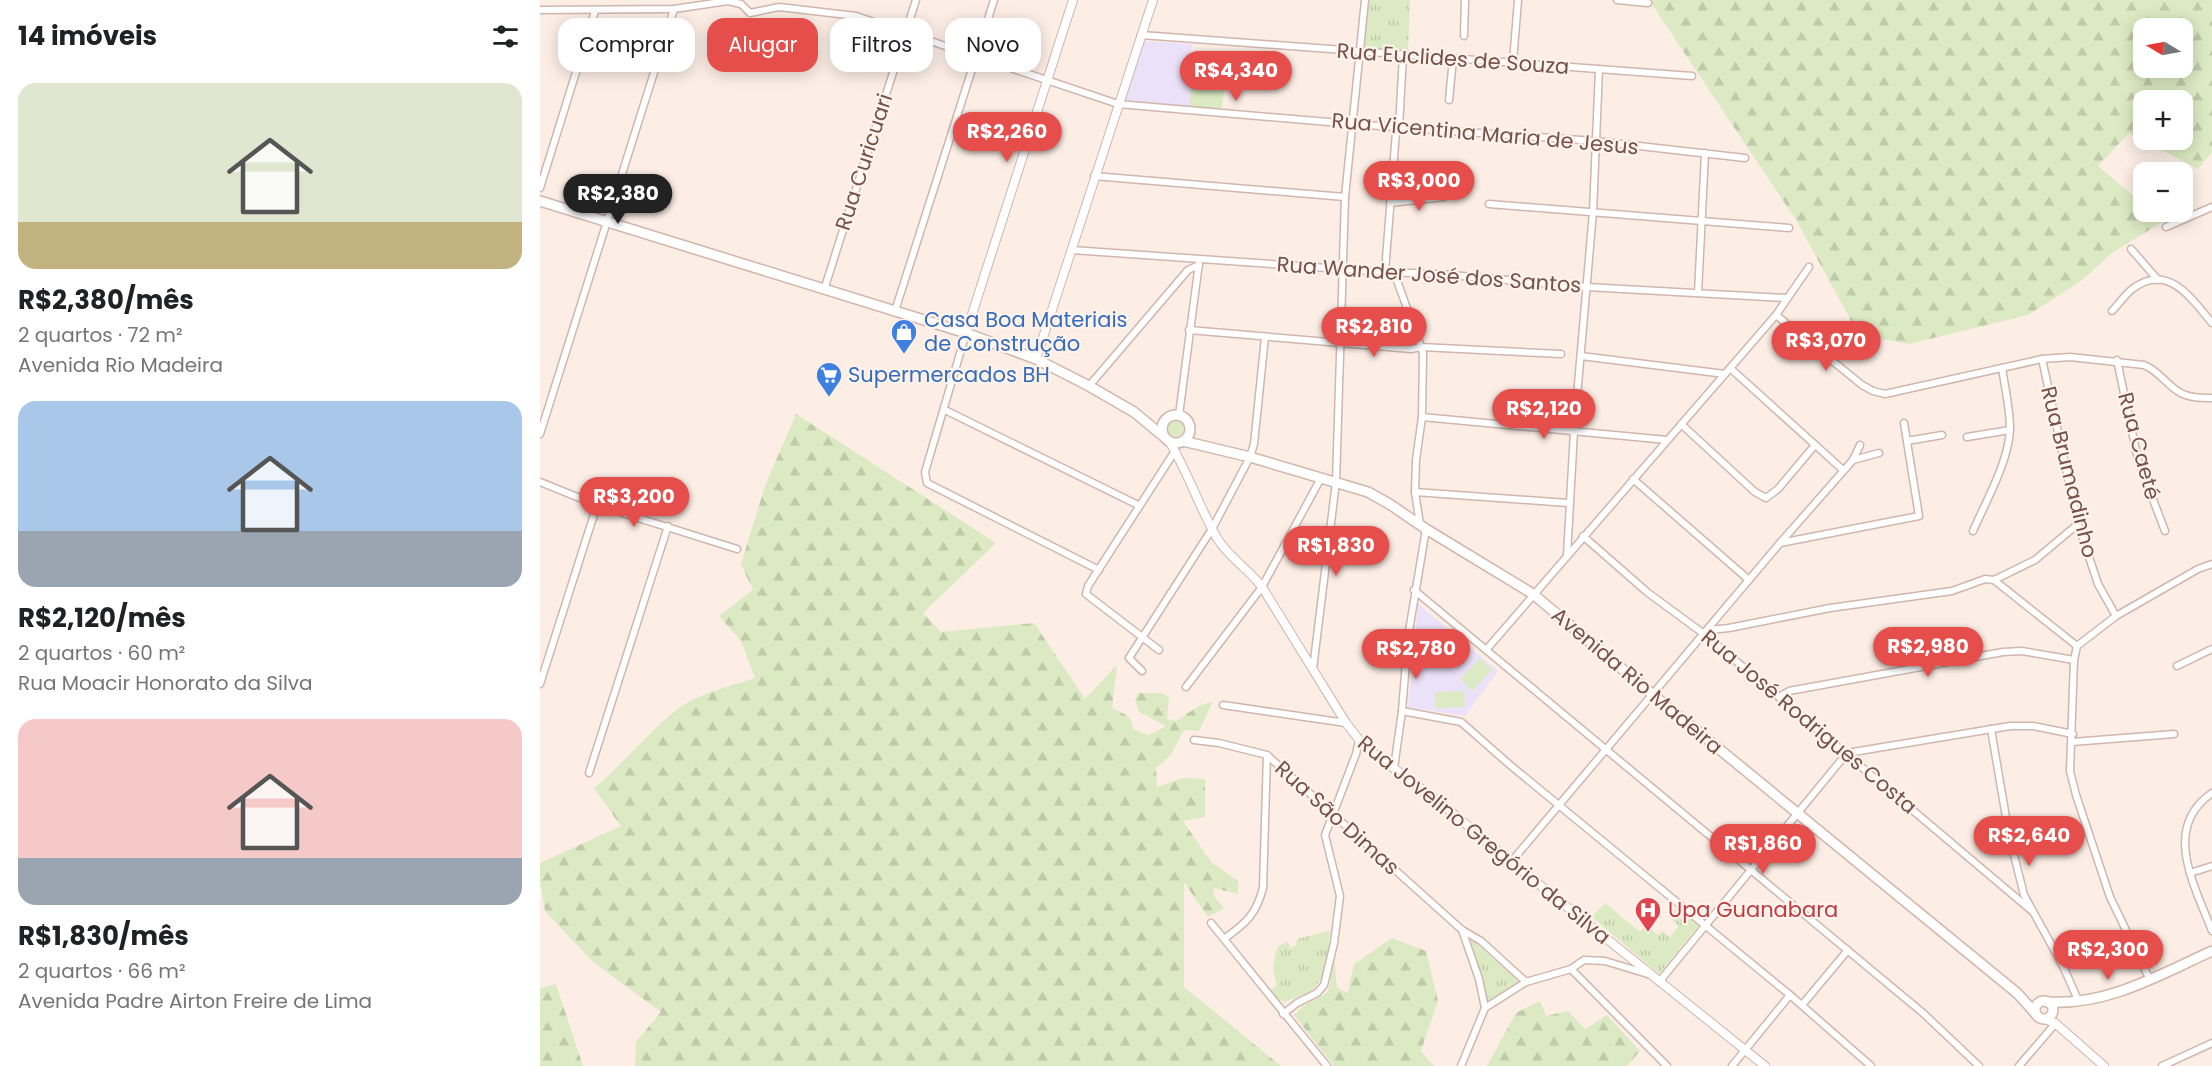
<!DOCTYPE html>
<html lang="pt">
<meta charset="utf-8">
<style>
body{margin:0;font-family:Poppins,sans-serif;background:#f2f2f2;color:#202124;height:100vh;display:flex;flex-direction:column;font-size:22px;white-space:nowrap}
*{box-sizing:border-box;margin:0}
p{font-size:20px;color:#757577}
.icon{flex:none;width:33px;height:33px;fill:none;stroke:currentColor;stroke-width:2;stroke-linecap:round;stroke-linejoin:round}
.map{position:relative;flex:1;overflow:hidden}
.sheet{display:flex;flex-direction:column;background:#fff;width:540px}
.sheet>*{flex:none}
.top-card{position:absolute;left:18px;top:18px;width:570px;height:54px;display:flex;gap:12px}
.needle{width:39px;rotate:280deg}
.controls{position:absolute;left:1593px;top:18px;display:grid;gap:12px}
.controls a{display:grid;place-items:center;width:60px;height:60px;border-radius:12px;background:#fff;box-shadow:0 3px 15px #0003;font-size:30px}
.price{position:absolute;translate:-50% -51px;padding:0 14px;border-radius:21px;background:#e54e4b;color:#fff;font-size:20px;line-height:39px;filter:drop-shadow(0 2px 3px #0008)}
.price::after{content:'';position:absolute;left:50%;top:36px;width:18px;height:14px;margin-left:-9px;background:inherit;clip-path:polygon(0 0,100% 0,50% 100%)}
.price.active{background:#222;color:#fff}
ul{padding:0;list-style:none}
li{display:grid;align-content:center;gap:12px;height:318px;padding:0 18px}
li span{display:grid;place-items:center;height:186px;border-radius:18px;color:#555}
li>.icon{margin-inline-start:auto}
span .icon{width:108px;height:108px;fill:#fffc;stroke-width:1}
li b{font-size:26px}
h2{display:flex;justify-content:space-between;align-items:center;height:72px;padding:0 18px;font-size:26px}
.pill{padding:0 21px;border-radius:18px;background:#fff;box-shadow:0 3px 15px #0003;font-size:21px;line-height:54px}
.pill.active{background:#e54e4b;color:#fff}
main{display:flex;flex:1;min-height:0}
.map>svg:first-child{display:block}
</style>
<main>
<section class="sheet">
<h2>14 imóveis<svg class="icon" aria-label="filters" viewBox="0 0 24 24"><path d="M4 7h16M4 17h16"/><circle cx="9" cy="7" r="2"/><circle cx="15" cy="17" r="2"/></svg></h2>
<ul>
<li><span style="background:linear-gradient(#dfe7d0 75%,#c2b280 0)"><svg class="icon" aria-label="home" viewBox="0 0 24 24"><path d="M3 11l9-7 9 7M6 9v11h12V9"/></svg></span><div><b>R$2,380/mês</b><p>2 quartos · 72 m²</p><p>Avenida Rio Madeira</p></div></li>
<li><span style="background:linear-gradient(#a9c7e8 70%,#9aa5b1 0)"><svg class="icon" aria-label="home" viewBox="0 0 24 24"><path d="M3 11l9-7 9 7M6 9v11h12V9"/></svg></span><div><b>R$2,120/mês</b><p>2 quartos · 60 m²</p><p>Rua Moacir Honorato da Silva</p></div></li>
<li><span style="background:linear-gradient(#f6c9c9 75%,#9aa5b1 0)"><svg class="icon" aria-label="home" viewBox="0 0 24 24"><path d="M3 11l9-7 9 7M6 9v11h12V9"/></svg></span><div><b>R$1,830/mês</b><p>2 quartos · 66 m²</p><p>Avenida Padre Airton Freire de Lima</p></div></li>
</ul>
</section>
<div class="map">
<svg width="1672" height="1066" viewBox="0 0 1672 1066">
<defs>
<pattern id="forest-firs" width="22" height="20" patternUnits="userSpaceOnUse" patternTransform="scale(1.5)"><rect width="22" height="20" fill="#dbeac3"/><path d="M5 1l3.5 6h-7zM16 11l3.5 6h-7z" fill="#bfcaa9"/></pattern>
<pattern id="park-tufts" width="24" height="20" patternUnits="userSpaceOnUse" patternTransform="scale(1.5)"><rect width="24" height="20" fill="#dbeac3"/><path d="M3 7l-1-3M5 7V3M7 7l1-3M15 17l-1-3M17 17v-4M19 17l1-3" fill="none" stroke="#bfcaa9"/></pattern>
</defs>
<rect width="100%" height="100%" fill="#fceee5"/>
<!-- education -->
<g fill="#ebe1f8">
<polygon points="603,41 652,44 647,75 685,78 681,110 582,100"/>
<polygon points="878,604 958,671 925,716 868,707"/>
</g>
<!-- forest -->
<g fill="url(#forest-firs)" fill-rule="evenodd">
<path d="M1109 0H1672V152L1658 169 1589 133 1558 166 1603 204 1604 212H1613L1624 221 1572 253 1541 281 1488 315 1369 344 1319 335 1256 220ZM1604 28H1642V68H1604ZM1604 100H1642V140H1604Z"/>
<path d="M256 414 456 543 383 613 401 632 494 623 545 699 577 665 572 708C582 713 593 715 593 729L609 735 626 726 599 712 595 700 598 693H621L629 697 627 719 636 721 659 706 673 701 659 731 644 730 630 756 616 768 617 787 643 778 665 779V817L643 821 672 863 698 881V894L674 888 673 895 684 908 668 917 644 882V987L741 1066H95L96 1042 121 1012 52 961 5 911 0 882V863L81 826 54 788C85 764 121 715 154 699 173 690 195 685 215 678L201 641 179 616 213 590 201 564 225 486Z"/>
<polygon points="852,938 886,951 898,1001 881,1051 894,1066 794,1066 754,1015 763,1006 788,992 794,957 797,988 808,993 814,964"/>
<polygon points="16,984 43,1066 0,1066 0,986 2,988"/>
<polygon points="1000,1001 1006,1016 1028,1011 1045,1029 1067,1015 1100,1051 1087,1066 947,1066 976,1013"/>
</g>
<!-- park -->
<g fill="url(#park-tufts)">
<polygon points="828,0 870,0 868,51 824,50"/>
<circle cx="635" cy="428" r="9"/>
<polygon points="1065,903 1100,932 1109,920 1111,922 1109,928 1118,935 1122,931 1130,937 1139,926 1129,917 1137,907 1159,925 1119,974 1052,917"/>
<path d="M790 931C788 950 788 976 772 990 765 995 753 998 745 1002L733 997 729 991 737 985C732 972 733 960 738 946L748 942 750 948 756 946 757 939Z"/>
<polygon points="930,938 983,985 950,1006"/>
</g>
<!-- pitch -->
<g fill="#dbeac3">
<polygon points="651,86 684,88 682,109 650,107"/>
<polygon points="940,658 952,669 932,691 920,679"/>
<polygon points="924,691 925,707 896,708 895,692"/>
</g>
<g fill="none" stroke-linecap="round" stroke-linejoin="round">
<!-- minor casing -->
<g stroke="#d0b6ae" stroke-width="9">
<g id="minor">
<polyline points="1077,0 1108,3"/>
<polyline points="0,10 134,9 188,1 201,4 210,13 239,7 316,16 578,104 812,124 1055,141 1205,158"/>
<polyline points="601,35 1152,76"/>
<polyline points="924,36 925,0"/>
<polyline points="973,62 978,0"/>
<polyline points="909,100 913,59"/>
<polyline points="554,176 805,197"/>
<polyline points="0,188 55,11"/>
<polyline points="850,203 904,197"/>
<polyline points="949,204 1249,228"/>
<polyline points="1626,227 1672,207"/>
<polyline points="1591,249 1618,280"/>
<polyline points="532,250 845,272 899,274 1047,287 1246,298"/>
<polyline points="845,272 856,132 859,127 863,56"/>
<polyline points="854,272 883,353 882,417 876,460 875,492 880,524"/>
<polyline points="284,290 376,0"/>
<polyline points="1158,293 1165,153"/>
<polyline points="355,311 454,0"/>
<path d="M1572 311C1578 305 1584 296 1591 290 1627 261 1651 298 1672 323"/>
<path d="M1236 315 1322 385 1333 391 1345 394 1502 359 1530 357 1604 365C1619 371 1626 384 1639 392 1649 398 1660 398 1672 398"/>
<polyline points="649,330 871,349 881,347 1021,354"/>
<polyline points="426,333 385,472 387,483 559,570"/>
<polyline points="1041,356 1185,374"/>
<polyline points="1502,359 1538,524 1558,584 1576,616"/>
<polyline points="1577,360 1598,460 1625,531"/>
<polyline points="1190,368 1303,470"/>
<polyline points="549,386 648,270 659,265"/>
<polyline points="405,410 598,505"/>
<polyline points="639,415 659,263"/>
<polyline points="882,417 1127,440"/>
<polyline points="1141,424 1215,492 1226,498 1238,489 1275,445"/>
<polyline points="0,434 134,9"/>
<polyline points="1427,437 1470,430"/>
<polyline points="1367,441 1402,435"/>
<polyline points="1313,460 1339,453"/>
<polyline points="1093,479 1209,580"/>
<polyline points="0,482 57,505 197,549"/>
<polyline points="875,492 1028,503"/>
<path d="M1433 531C1446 501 1469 461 1470 429 1470 409 1465 388 1462 368"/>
<polyline points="1043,536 1107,592 1164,634 1492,911"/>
<polyline points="1240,543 1379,516 1364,423"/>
<polyline points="1027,556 1034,431 1053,212 1059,69"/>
<polyline points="1454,580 1495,560 1538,524"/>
<polyline points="874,590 1383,1013 1439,1066"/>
<polyline points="1168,630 1189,628 1290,608 1412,591 1445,579 1454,580 1537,646"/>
<polyline points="619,650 546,594 548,586 635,451"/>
<polyline points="946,650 1236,315 1269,267"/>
<polyline points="1637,666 1672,649"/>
<polyline points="773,669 796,482 805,197 825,0"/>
<polyline points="602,671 589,658 672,529 710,457 714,444 725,337"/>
<polyline points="0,684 57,505"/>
<polyline points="646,687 722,587 781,478"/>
<polyline points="1239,697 1249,691 1463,652 1482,651 1534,660"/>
<polyline points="683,705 806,723"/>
<polyline points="862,711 921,722 970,765 1250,995 1331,1066"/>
<polyline points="1451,729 1469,835 1484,895 1523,966 1538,1000"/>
<polyline points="654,740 679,743 727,755 922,930 941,941 986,982"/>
<polyline points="1532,742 1634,734"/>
<polyline points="854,768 862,711 868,637 886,529"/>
<polyline points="49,773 128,526"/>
<path d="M1672 793C1621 828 1655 886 1672 931"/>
<polyline points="971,862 1240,543 1313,460 1320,445"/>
<polyline points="1650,873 1672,866"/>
<polyline points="671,923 787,1066"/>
<polyline points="922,930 939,979 945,1008"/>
<path d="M684 939C706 923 716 915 723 888L727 755"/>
<polyline points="1031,969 1127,1066"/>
<polyline points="1610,980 1570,897 1536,795 1530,771 1534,660 1537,646 1576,616 1658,569 1672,564"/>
<polyline points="1119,982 1307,753 1470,726 1493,726 1533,734"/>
<polyline points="1262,1005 1308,950"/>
<polyline points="743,1014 757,1003 777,993 784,985 794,943 800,896 785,835 816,754 819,740"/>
<polyline points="921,1066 945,1008 986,982 1031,969 1044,960 1065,961 1111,975"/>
<polyline points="1192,1066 1250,995"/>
<polyline points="1479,1066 1515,1024"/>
<polyline points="1622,1066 1672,1043"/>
</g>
</g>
<!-- tertiary casing -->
<g stroke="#d0b6ae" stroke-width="10">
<g id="tertiary">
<polyline points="426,333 533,0"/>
<polyline points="496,359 613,0"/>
<path d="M629 441C648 472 659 507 677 538 688 557 709 569 722 587L806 723 824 746 903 805 971 862 1225 1066"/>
<polyline points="1505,1019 1515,1023 1564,1066"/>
</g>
</g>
<!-- secondary casing -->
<g stroke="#d2b5ab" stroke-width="12">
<g id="secondary">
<polyline points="0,201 426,333 496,359 549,386 594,412 623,436"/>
<circle cx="636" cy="429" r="14"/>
<polyline points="643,441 710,457 828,492 851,505 886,529 993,594 1112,694 1477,993 1496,1014"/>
<circle cx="1504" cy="1010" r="9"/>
<path d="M1507 1002C1567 1006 1619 975 1672 951"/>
</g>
</g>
<!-- minor -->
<use href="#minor" stroke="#fff" stroke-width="6"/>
<!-- tertiary -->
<use href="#tertiary" stroke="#fff" stroke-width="8"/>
<!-- secondary -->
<use href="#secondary" stroke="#fff" stroke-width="9"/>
</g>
<!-- icons -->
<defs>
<g id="shop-pin" transform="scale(1.35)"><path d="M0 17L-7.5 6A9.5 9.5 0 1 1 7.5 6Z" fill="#3f7fe0" stroke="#fff3eb"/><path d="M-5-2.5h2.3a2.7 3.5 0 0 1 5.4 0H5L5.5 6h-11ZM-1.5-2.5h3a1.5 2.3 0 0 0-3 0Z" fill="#fff"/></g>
<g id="supermarket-pin" transform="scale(1.35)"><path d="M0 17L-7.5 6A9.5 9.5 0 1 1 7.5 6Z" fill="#3f7fe0" stroke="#fff3eb"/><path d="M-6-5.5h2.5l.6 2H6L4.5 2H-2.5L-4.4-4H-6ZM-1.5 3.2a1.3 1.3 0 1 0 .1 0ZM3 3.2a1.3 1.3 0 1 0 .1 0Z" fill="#fff"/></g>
<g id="hospital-pin" transform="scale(1.35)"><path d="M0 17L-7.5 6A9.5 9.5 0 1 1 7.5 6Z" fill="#e0444e" stroke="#fff3eb"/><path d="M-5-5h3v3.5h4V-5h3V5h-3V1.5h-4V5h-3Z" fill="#fff"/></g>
</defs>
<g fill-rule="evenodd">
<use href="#shop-pin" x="364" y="332"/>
<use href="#supermarket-pin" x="289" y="375"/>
<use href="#hospital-pin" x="1108" y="910"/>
</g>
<g text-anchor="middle" stroke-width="4.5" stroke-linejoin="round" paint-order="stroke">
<!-- street labels -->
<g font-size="21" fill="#75514a" stroke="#fff3eb">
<text transform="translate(913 59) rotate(4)" y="7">Rua Euclides de Souza</text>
<text transform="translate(945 134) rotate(5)" y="7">Rua Vicentina Maria de Jesus</text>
<text transform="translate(324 162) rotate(-72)" y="7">Rua Curicuari</text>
<text transform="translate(889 275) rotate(4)" y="7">Rua Wander José dos Santos</text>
<text transform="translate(1599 446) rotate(75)" y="7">Rua Caeté</text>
<text transform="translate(1529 472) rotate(76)" y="7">Rua Brumadinho</text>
<text transform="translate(1097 681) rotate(40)" y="7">Avenida Rio Madeira</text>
<text transform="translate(1269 722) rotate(40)" y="7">Rua José Rodrigues Costa</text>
<text transform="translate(797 818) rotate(42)" y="7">Rua São Dimas</text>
<text transform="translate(944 840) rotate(39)" y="7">Rua Jovelino Gregório da Silva</text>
</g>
<!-- shop labels -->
<g font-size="21" fill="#366cbe" stroke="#fff3eb" text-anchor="start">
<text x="384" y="327">Casa Boa Materiais<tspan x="384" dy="24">de Construção</tspan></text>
<text x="308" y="382">Supermercados BH</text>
</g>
<!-- health labels -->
<g font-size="21" fill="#be3a42" stroke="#fff3eb" text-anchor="start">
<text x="1128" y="917">Upa Guanabara</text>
</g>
</g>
</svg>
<div class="controls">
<a><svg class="needle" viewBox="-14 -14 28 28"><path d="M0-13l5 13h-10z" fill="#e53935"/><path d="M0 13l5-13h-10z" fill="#757577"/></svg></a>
<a>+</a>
<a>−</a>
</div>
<b class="price" style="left:696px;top:102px">R$4,340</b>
<b class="price" style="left:467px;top:163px">R$2,260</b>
<b class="price" style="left:879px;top:212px">R$3,000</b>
<b class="price active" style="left:78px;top:225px">R$2,380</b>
<b class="price" style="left:834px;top:358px">R$2,810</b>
<b class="price" style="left:1286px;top:372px">R$3,070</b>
<b class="price" style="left:1004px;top:440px">R$2,120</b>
<b class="price" style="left:94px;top:528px">R$3,200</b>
<b class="price" style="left:796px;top:577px">R$1,830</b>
<b class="price" style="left:1388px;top:678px">R$2,980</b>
<b class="price" style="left:876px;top:680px">R$2,780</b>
<b class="price" style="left:1489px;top:867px">R$2,640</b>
<b class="price" style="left:1223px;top:875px">R$1,860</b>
<b class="price" style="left:1568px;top:981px">R$2,300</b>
<div class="top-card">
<a class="pill">Comprar</a>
<a class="pill active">Alugar</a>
<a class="pill">Filtros</a>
<a class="pill">Novo</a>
</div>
</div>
</main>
